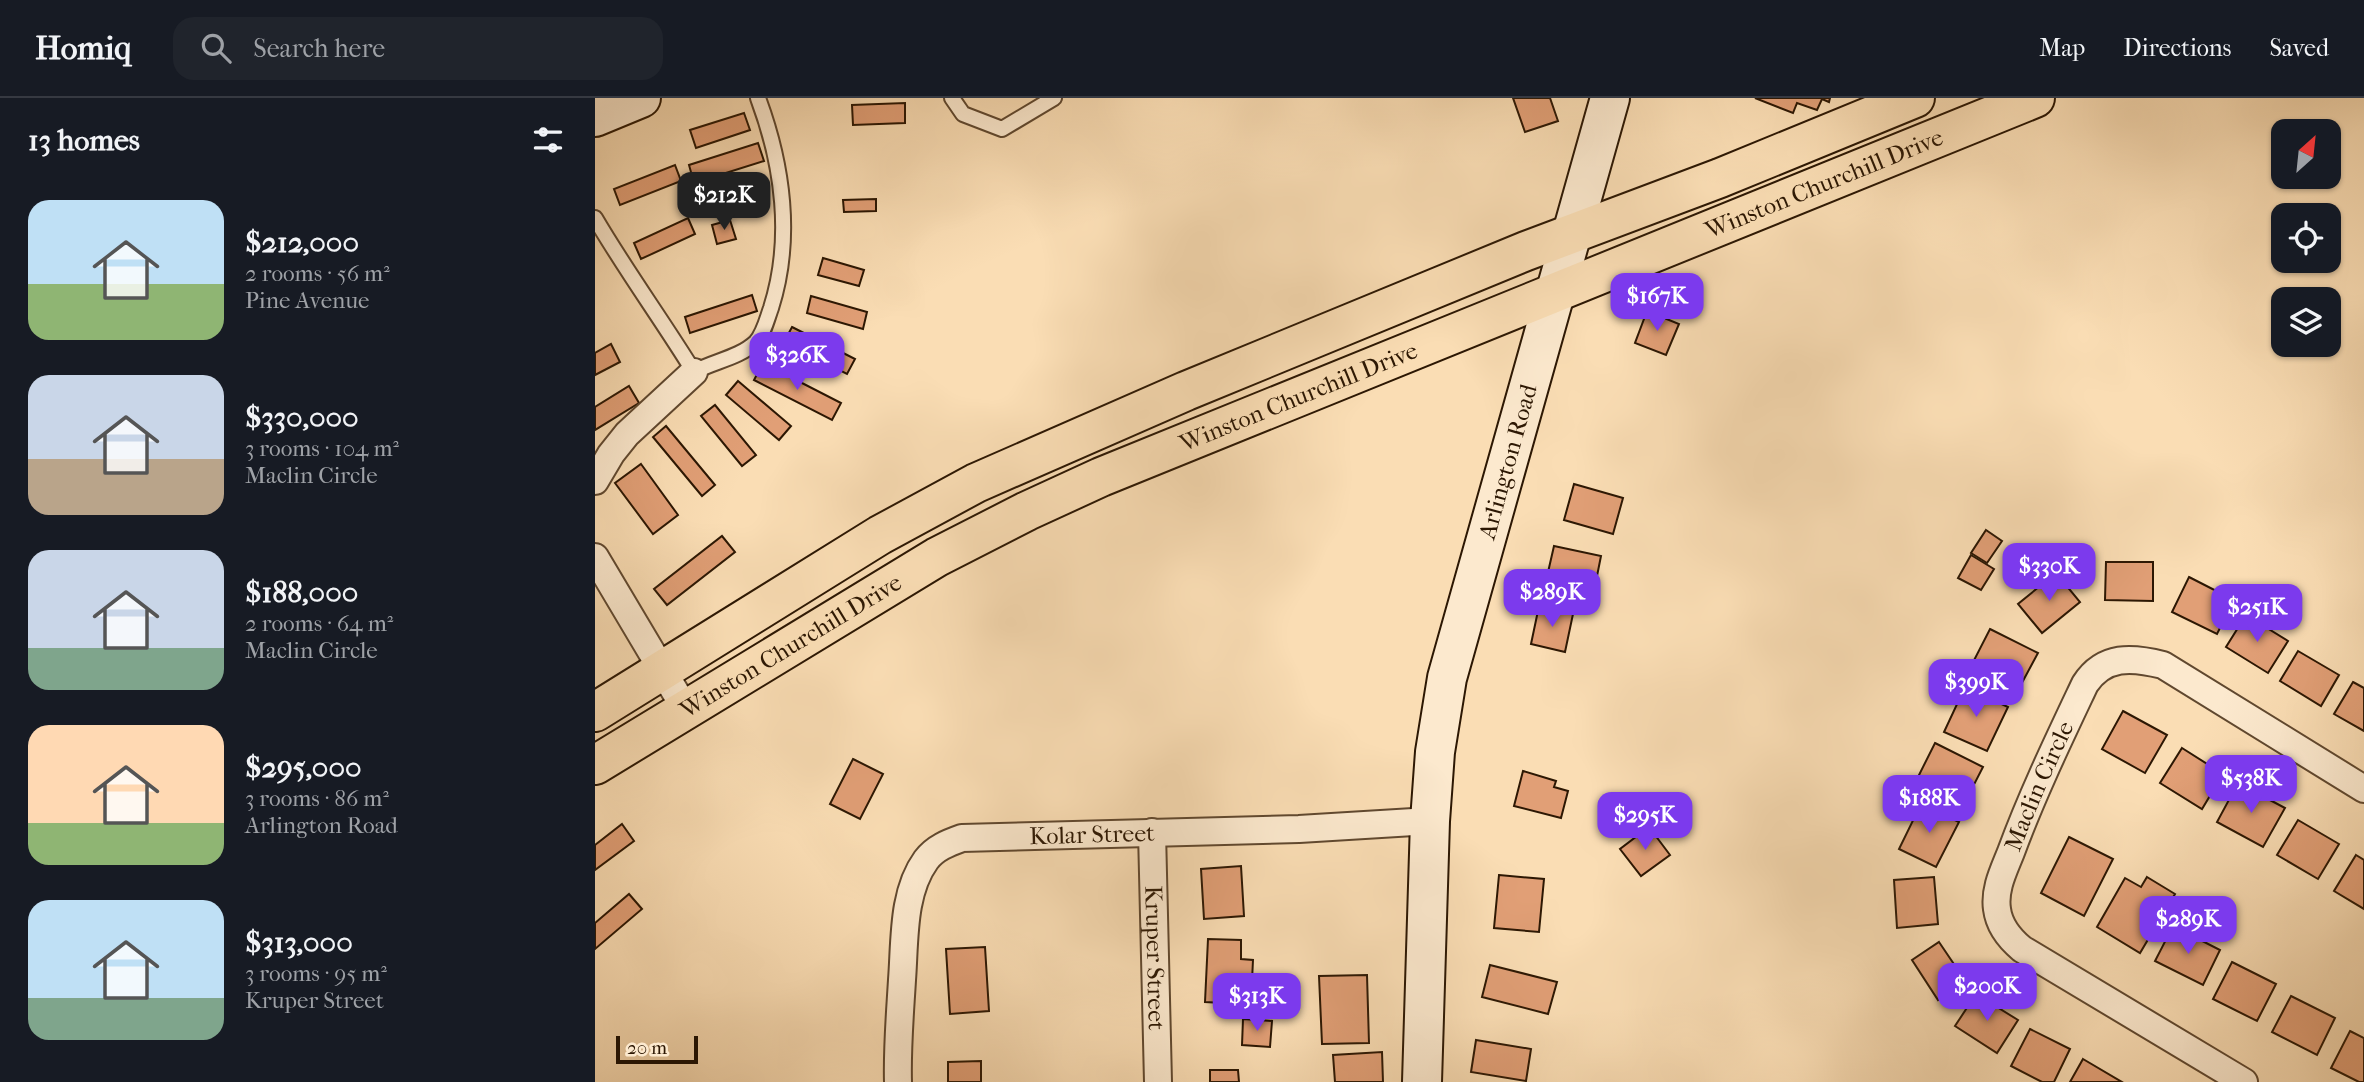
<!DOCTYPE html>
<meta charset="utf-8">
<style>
body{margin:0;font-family:"IM FELL French Canon",serif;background:#20242c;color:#f1f3f6;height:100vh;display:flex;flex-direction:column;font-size:26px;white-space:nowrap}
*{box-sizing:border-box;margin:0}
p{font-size:23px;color:#9ea1a6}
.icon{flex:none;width:38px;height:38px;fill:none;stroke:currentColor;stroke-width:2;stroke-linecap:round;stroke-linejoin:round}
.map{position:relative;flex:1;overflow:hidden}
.drawer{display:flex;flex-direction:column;background:#171b24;width:595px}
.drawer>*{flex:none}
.needle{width:46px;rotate:27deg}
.fabs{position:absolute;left:1676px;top:21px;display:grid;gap:14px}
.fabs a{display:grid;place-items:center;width:70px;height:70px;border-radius:14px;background:#171b24;box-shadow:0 2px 5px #0004;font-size:35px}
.scale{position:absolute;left:21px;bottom:18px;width:82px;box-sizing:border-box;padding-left:7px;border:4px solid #2c1703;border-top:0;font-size:19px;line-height:24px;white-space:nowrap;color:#2c1703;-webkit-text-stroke:5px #fce9ce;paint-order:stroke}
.price{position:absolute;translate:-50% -60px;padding:0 16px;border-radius:14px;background:#7c3aed;color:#fff;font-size:23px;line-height:46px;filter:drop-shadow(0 2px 4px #0008)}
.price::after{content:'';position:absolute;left:50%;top:42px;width:21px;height:16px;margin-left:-10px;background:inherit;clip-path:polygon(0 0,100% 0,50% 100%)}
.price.active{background:#222;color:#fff}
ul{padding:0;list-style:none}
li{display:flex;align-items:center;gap:21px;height:175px;padding:0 28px}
li span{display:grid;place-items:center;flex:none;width:196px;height:140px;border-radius:21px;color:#555}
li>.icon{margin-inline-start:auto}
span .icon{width:84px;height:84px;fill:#fffc;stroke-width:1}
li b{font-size:30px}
h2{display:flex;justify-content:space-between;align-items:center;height:84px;padding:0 28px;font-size:30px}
header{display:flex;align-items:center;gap:42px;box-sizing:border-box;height:98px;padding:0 35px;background:#171b24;border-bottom:2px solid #363941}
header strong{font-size:33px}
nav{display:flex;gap:38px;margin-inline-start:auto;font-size:24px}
.search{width:490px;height:63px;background:#20242c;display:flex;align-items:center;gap:18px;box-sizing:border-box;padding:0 24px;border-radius:21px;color:#9ea1a6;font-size:26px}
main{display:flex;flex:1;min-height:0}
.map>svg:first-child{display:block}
</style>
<header>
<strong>Homiq</strong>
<div class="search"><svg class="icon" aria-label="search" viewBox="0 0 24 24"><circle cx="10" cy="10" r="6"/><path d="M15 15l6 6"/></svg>Search here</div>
<nav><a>Map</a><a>Directions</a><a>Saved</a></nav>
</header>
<main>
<section class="drawer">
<h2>13 homes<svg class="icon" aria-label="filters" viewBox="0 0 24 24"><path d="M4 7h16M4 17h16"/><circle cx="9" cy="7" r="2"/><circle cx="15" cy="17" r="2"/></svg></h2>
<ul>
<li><span style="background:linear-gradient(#bfe0f5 60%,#8fb573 0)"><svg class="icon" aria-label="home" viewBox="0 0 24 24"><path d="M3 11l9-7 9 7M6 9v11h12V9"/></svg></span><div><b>$212,000</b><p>2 rooms · 56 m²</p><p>Pine Avenue</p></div></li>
<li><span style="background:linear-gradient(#c9d6e8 60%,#b9a48a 0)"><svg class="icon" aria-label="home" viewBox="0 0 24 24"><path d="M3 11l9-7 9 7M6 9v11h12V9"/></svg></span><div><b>$330,000</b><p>3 rooms · 104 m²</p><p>Maclin Circle</p></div></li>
<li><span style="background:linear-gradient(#c9d6e8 70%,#7fa58c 0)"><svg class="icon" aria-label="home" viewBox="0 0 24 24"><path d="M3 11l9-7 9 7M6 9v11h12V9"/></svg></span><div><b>$188,000</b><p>2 rooms · 64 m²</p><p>Maclin Circle</p></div></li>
<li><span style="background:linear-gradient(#ffd9b3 70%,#8fb573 0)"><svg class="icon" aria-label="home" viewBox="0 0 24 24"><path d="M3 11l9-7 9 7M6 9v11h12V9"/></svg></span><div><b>$295,000</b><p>3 rooms · 86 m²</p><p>Arlington Road</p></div></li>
<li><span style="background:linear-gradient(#bfe0f5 70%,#7fa58c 0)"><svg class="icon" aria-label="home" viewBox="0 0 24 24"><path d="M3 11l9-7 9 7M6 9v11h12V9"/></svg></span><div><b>$313,000</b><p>3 rooms · 95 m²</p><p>Kruper Street</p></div></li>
</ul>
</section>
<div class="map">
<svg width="1769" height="984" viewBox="0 0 1769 984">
<rect width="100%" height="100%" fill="#faddb4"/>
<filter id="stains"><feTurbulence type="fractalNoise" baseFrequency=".00286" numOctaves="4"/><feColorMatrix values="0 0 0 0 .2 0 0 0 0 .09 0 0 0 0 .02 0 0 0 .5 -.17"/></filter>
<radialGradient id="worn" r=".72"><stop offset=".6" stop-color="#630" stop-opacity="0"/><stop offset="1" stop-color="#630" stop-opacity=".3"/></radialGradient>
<!-- building -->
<g fill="#e19f76" stroke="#2c1703" stroke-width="2">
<polygon points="918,0 955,0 963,23 930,34"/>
<polygon points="1160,0 1235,0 1234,4 1227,1 1222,12 1202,5 1198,15"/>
<polygon points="310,5 310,25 258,27 257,7"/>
<polygon points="149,15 155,32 101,50 95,32"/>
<polygon points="163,45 169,63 99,85 94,67"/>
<polygon points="80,67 86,83 25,107 19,91"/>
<polygon points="167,85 171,103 109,116 105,98"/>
<polygon points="281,101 281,113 249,114 248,102"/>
<polygon points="93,120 100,136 46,161 39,145"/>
<polygon points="135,122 141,141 122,146 117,127"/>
<polygon points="228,160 269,172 264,188 223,177"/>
<polygon points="157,197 162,213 95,235 90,219"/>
<polygon points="216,198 272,214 268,231 212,215"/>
<polygon points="1052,213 1084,226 1071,257 1040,245"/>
<polygon points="197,229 260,261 252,276 189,244"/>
<polygon points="16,246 25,264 0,277 0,255"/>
<polygon points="168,265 246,305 237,322 159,282"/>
<polygon points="143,283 196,328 184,342 131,297"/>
<polygon points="34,288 44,305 0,332 0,309"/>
<polygon points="120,307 161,357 147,368 106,318"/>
<polygon points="71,328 120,387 107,398 58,339"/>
<polygon points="46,366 83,417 58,436 20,385"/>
<polygon points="979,386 1028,400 1018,436 969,422"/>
<polygon points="1391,432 1407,443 1392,465 1376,455"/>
<polygon points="127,438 140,454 72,507 59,491"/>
<polygon points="959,448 1006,458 999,493 951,483"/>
<polygon points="1376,457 1399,471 1386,492 1363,480"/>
<polygon points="1511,464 1558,464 1558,503 1510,502"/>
<polygon points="1461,475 1485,504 1447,535 1423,506"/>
<polygon points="1594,479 1639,502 1622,536 1577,514"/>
<polygon points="944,508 978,516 970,554 936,546"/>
<polygon points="1651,517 1693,543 1673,575 1631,549"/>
<polygon points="1395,531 1443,555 1421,596 1374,572"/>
<polygon points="1703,553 1744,577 1726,608 1685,583"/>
<polygon points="1758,584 1769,590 1769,633 1739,616"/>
<polygon points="1370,589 1413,609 1392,653 1349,634"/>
<polygon points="1528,613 1572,637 1550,675 1507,651"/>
<polygon points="1340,645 1388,669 1367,710 1320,685"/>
<polygon points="1587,650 1628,676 1607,711 1565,685"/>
<polygon points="258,661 288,676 265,721 235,706"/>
<polygon points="928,673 961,683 959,689 973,693 966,720 919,708"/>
<polygon points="1643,685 1690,710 1668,749 1622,724"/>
<polygon points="1326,706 1364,724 1341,769 1304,751"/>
<polygon points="1703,722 1744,746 1723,781 1682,757"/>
<polygon points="27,726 39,743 0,772 0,747"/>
<polygon points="1054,729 1075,757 1046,778 1025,751"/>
<polygon points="1474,739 1518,761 1489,818 1446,795"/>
<polygon points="1761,757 1769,762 1769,811 1739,793"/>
<polygon points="646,768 649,818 609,821 606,771"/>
<polygon points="904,777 949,781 944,834 899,830"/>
<polygon points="1339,779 1343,826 1302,830 1299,782"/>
<polygon points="1552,779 1580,796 1545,855 1502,829 1530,780 1546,789"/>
<polygon points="34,796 47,811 0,851 0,825"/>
<polygon points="1578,828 1625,852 1608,887 1560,863"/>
<polygon points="613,841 646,842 646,861 658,862 657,883 648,882 647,906 610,904"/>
<polygon points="1344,844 1371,884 1343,902 1317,862"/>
<polygon points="390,849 394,913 355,916 351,851"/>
<polygon points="1637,864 1681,886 1662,923 1618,901"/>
<polygon points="895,867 962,884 953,916 887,899"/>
<polygon points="772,877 774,945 727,946 724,878"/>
<polygon points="1381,896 1423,922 1402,955 1360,928"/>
<polygon points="1696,898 1740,920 1722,957 1677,934"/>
<polygon points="648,921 677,923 675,949 647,947"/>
<polygon points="1435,931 1475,951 1459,984 1447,984 1416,968"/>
<polygon points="1755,933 1769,940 1769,984 1764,984 1736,970"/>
<polygon points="881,942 936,951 931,983 876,974"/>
<polygon points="787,954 788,984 740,984 738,957"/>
<polygon points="1488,961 1527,984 1475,984"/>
<polygon points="386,963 386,984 353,984 353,964"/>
<polygon points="615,972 643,972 644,984 615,984"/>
</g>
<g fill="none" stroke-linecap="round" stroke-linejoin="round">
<!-- lane casing -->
<g stroke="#60482f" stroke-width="18">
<g id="lane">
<polyline points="357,0 368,16 407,31 459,0"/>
<path d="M0 120C31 173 67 222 99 274 119 263 144 260 161 244 169 235 172 221 176 210 198 141 188 67 163 0"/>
</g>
</g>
<!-- street casing -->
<g stroke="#60482f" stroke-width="30">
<g id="street">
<polyline points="0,383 16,356 32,336 99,274"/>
<polyline points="0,459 91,612"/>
<path id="s1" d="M557 734 563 984"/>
<path id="s2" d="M303 984C302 950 305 916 307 882 310 843 307 795 331 762 340 750 353 745 367 740L704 731 835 723"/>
<path id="s3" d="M1649 984 1427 851C1415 841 1404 827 1402 811 1399 791 1409 772 1416 754 1437 697 1464 641 1490 586 1509 557 1537 559 1568 567L1769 691"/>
</g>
</g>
<!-- secondary casing -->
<g stroke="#2c1703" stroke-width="42">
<g id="secondary">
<polyline points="0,19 46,0"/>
<path id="s4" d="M827 984 835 723 840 654 852 580 1015 0"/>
</g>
</g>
<!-- highway casing -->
<g stroke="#2c1703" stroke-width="42">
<g id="highway">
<polyline points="0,614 285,437 381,385 591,293 931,153 1125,80 1320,0"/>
<path id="s5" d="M0 667 342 459 432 413 506 379 1440 0"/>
</g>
</g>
<!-- lane -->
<use href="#lane" stroke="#fce9ce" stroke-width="14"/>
<!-- street -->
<use href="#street" stroke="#fce9ce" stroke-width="26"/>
<!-- secondary -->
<use href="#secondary" stroke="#fce9ce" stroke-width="38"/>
<!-- highway -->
<use href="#highway" stroke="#faddb4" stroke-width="38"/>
</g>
<g text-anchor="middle" stroke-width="5" stroke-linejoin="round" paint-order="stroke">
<!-- street labels -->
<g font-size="24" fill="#2c1703" stroke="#fce9ce">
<text dy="8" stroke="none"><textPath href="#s5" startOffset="1363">Winston Churchill Drive</textPath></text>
<text dy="8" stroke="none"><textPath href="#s5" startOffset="796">Winston Churchill Drive</textPath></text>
<text dy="8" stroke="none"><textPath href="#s4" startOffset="630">Arlington Road</textPath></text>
<text dy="8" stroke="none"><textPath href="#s5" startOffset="229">Winston Churchill Drive</textPath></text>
<text dy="8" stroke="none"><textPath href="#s3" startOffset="438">Maclin Circle</textPath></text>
<text dy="8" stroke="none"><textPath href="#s2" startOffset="399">Kolar Street</textPath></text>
<text dy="8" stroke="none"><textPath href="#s1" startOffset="126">Kruper Street</textPath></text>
</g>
</g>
<rect width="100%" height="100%" filter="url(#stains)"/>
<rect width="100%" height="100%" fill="url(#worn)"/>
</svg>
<div class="fabs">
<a><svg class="needle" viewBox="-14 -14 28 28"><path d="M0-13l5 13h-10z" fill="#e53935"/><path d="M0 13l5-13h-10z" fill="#9ea1a6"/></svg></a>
<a><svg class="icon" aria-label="locate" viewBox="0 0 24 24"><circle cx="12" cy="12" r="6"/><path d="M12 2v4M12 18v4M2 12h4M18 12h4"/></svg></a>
<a><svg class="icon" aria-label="layers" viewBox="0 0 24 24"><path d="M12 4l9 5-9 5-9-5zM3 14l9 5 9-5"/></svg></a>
</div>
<div class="scale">20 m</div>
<b class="price active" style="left:129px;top:134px">$212K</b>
<b class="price" style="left:1062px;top:235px">$167K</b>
<b class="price" style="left:202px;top:294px">$326K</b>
<b class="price" style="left:1454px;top:505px">$330K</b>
<b class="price" style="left:957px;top:531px">$289K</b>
<b class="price" style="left:1662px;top:546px">$251K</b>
<b class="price" style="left:1381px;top:621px">$399K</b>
<b class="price" style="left:1656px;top:717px">$538K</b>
<b class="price" style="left:1334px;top:737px">$188K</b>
<b class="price" style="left:1050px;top:754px">$295K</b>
<b class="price" style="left:1593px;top:858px">$289K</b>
<b class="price" style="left:1392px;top:925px">$200K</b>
<b class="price" style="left:662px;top:935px">$313K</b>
</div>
</main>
